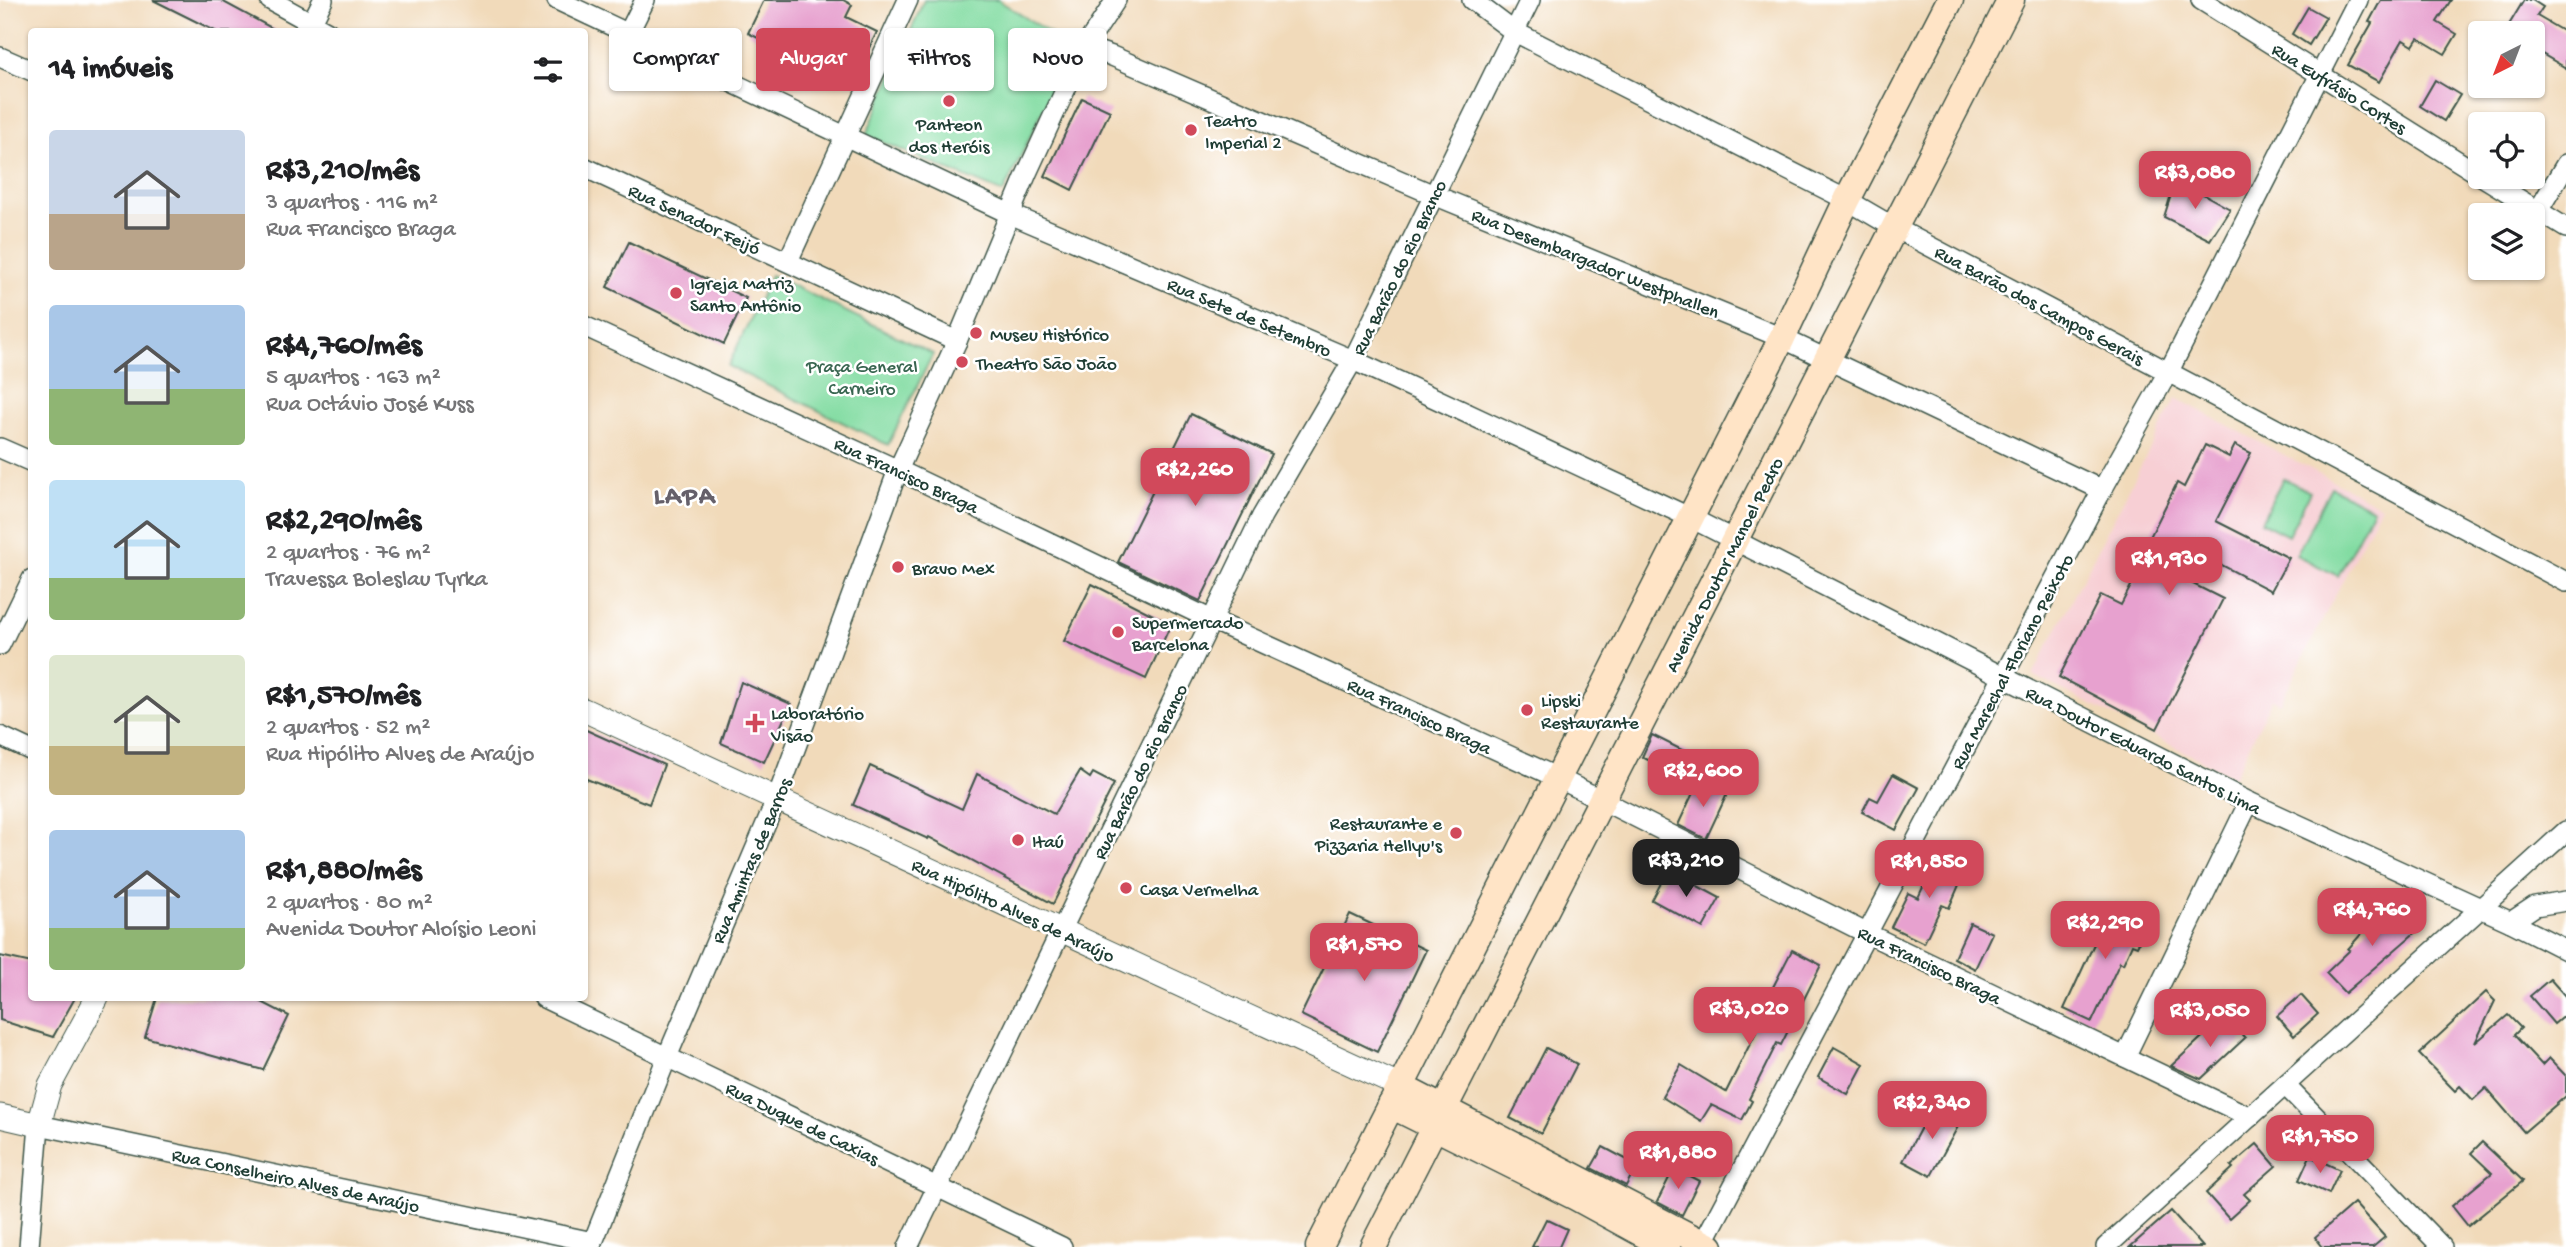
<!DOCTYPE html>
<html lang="pt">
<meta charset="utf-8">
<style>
body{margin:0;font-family:"Gochi Hand",sans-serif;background:#f6f6f6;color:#202124;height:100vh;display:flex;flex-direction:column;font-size:26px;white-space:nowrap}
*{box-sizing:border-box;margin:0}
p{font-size:23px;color:#757577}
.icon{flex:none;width:38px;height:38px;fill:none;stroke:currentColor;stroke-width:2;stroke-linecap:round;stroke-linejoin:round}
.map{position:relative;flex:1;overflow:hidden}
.details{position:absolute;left:28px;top:28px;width:560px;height:973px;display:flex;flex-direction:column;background:#fff;border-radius:7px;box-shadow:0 2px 5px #0004}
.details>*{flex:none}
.hud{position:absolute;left:609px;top:28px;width:665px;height:63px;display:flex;gap:14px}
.needle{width:46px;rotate:222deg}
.fabs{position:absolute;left:2468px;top:21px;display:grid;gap:14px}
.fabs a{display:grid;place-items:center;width:77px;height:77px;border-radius:7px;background:#fff;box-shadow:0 2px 5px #0004;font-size:35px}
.price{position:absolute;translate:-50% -60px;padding:0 16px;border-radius:14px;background:#d1495b;color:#fff;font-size:23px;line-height:46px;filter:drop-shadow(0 2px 4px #0008)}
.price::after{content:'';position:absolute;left:50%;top:42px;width:21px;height:16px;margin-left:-10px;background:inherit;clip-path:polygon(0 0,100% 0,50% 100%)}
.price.active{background:#222;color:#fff}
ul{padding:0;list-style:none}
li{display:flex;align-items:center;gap:21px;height:175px;padding:0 21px}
li span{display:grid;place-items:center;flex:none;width:196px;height:140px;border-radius:7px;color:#555}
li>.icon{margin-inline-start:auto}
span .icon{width:84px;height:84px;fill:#fffc;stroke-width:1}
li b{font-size:30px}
h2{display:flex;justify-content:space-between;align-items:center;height:84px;padding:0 21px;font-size:30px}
.pill{padding:0 24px;border-radius:7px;background:#fff;box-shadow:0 2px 5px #0004;font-size:24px;line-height:63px}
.pill.active{background:#d1495b;color:#fff}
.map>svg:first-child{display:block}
</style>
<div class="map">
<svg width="2566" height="1247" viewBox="0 0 2566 1247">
<rect width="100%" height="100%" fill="#fff"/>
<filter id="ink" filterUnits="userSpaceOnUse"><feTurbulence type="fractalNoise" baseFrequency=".0143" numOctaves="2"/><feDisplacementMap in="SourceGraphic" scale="14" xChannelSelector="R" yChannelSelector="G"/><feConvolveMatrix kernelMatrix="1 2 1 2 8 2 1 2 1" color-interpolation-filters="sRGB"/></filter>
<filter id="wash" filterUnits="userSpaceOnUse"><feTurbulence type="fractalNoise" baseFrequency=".00686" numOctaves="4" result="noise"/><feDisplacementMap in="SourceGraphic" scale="28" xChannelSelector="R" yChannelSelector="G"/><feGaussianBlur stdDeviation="1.57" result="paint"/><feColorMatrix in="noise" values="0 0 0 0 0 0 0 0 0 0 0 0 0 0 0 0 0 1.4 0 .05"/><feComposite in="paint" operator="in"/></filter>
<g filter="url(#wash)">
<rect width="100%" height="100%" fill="#f1daba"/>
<!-- built -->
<polygon fill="#f7cfd4" points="2176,398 2381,506 2280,703 2272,699 2234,777 2033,675"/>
<!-- green -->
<g fill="#82dca2" stroke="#508c6b" stroke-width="2">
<polygon points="924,0 998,0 1073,48 1003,193 866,135"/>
<polygon points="771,275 933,354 888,445 728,366"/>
<polygon points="2283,478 2310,492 2288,536 2261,522"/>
<polygon points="2331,487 2373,509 2338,576 2296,555"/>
</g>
<g id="blocks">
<!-- building -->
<g fill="#e7a1cf">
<polygon points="153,0 220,0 279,32 217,32"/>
<polygon points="764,0 843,0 852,5 846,17 877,32 851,84 748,33"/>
<polygon points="2381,0 2451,0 2437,22 2457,34 2445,54 2418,38 2413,46 2403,40 2379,82 2348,65 2372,23 2369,22"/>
<polygon points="2524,0 2532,0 2543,7 2537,16 2566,33 2566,68 2532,48 2532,33 2504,33"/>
<polygon points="2308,7 2326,17 2309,45 2292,34"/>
<polygon points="2435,80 2460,95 2444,121 2420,106"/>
<polygon points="1082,98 1110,111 1072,190 1045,176"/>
<polygon points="2176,179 2230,209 2210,240 2164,217"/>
<polygon points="629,242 746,298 724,344 607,287"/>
<polygon points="1191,414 1272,454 1200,601 1118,562"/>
<polygon points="2205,445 2229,457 2235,445 2251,453 2216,521 2289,558 2271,591 2199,553 2185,580 2223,599 2157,729 2059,677 2101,595 2121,605 2154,542 2149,539 2177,483 2184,487"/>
<polygon points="1092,584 1171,624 1146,679 1064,641"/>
<polygon points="741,682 791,704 764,762 721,743"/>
<polygon points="584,729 664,765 649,804 584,778"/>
<polygon points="1652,735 1700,759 1689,780 1642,757"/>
<polygon points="870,766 962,809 977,774 1054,814 1080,771 1090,778 1093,773 1114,784 1053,904 929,837 928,839 853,805"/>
<polygon points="1893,774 1919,788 1896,830 1862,812 1870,797 1878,801"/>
<polygon points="1700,778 1728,792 1706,839 1678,825"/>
<polygon points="1937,857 1966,869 1949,908 1942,905 1924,943 1891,927 1908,893 1918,898"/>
<polygon points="1668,870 1720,898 1703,928 1652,900"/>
<polygon points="2117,904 2150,921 2137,946 2132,944 2123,964 2120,962 2092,1022 2064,1009 2099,933 2101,935"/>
<polygon points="2395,904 2418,930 2345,993 2326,973 2350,950 2348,949 2362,933"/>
<polygon points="1350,914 1426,950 1377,1052 1301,1015"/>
<polygon points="1970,923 1992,933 1975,969 1954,958"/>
<polygon points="1792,950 1821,965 1781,1045 1777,1043 1749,1099 1752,1101 1742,1120 1711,1105 1701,1121 1662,1097 1681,1065 1726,1092 1756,1032 1751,1030"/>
<polygon points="0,956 32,963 32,998 75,998 53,1037 0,1020"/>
<polygon points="2550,979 2566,997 2566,1014 2554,1024 2530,996"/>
<polygon points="2486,992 2495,1001 2475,1043 2508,1015 2521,1028 2514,1035 2542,1065 2549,1058 2566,1076 2566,1096 2524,1132 2486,1088 2473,1100 2460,1086 2455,1091 2419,1054"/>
<polygon points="2301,995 2318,1014 2294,1036 2277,1016"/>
<polygon points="157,998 254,998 289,1016 263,1070 145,1037"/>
<polygon points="2225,1016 2245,1038 2201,1079 2171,1066"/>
<polygon points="1834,1047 1864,1064 1848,1094 1818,1077"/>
<polygon points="1546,1048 1577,1064 1541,1134 1510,1118"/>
<polygon points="1933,1105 1961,1121 1931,1176 1903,1161"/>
<polygon points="2482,1142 2523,1181 2468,1226 2452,1206 2492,1173 2471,1153"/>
<polygon points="2257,1144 2276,1166 2244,1194 2250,1200 2229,1219 2206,1193 2233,1168 2231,1166"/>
<polygon points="1603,1147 1637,1165 1626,1186 1591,1168"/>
<polygon points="2310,1156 2340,1170 2329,1194 2299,1180"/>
<polygon points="1674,1168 1699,1181 1682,1215 1657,1202"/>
<polygon points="2354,1203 2385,1237 2373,1247 2323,1247 2315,1237"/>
<polygon points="2171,1211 2203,1247 2130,1247"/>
<polygon points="1546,1219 1567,1229 1559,1247 1532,1247"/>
</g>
</g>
</g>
<g filter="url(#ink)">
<use href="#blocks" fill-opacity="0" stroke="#3e5548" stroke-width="2"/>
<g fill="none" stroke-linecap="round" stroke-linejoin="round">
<!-- minor casing -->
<g stroke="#3e5548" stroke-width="22">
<g id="minor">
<polyline points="270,0 328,32"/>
<polyline points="557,0 1010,214 1353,360 1691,518 2249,802 2511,922 2566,950"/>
<polyline points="1472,0 1513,31 1847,200 1895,228 2566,582"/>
<polyline points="2201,0 2480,175"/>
<polyline points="307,32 323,0"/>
<polyline points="628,34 645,0"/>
<polyline points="1085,47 1112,56 1434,195 1782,338 2102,490"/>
<polyline points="0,57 32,71"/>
<polyline points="584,167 957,341"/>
<polyline points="2483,177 2566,228"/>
<polyline points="2538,211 2566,164"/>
<polyline points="788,261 908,0"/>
<polyline points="584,326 898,470 1212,620 1558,778 1866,933 2250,1117"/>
<polyline points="0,448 32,462"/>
<polyline points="0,645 32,579"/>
<polyline points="0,736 32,751"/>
<polyline points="2511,922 2535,906 2566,901"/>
<polyline points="544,998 1062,1247"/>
<polyline points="2125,1057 2249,802"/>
<polyline points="2285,1085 2442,1247"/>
<polyline points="29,1247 39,1125 593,1242"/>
<polyline points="591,1247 667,1057 777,798 898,470 957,341 1027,173 1085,47 1116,0"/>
<polyline points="908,1247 1262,516 1353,360 1530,0"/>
<polyline points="1701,1247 2102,490 2173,363 2358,0"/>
<polyline points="2106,1247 2566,831"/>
</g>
</g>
<!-- tertiary casing -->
<g stroke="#3e5548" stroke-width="25">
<g id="tertiary">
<polyline points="584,710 1401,1087"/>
<polyline points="0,1116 39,1125 50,1085 97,998"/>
</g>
</g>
<!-- secondary casing -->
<g stroke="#3e5548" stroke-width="29">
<g id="secondary">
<polyline points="1401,1087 1710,1247"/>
<polyline points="1391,1105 1576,1197 1667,1247"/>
<polyline points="1319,1247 1782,338 1847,200 1950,0"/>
<polyline points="1373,1247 2011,0"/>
</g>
</g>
<!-- minor -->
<use href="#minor" stroke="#fff" stroke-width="19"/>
<!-- tertiary -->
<use href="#tertiary" stroke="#fff" stroke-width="23"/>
<!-- secondary -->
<use href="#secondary" stroke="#ffe4c6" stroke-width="26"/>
</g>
</g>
<!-- markers -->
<g fill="#d1495b" stroke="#fff" stroke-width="2.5">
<circle cx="949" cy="101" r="7"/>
<circle cx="1191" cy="130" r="7"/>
<circle cx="676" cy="293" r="7"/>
<circle cx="976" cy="333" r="7"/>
<circle cx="962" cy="362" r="7"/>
<circle cx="898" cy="567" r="7"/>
<circle cx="1118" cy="632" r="7"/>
<circle cx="1527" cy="710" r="7"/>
<path d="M751.5 712.5h7v7h7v7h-7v7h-7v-7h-7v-7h7z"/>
<circle cx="1456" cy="833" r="7"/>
<circle cx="1018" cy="840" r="7"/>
<circle cx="1126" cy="888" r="7"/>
</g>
<g text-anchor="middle" stroke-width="5" stroke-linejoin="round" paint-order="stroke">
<!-- street labels -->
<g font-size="19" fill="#1f3d34" stroke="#fff">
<text transform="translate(2340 87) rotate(32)" y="7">Rua Eufrásio Cortes</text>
<text transform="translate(695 218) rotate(25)" y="7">Rua Senador Feijó</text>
<text transform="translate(1596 262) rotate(22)" y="7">Rua Desembargador Westphallen</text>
<text transform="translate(1398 267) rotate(-64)" y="7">Rua Barão do Rio Branco</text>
<text transform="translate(2040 304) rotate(28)" y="7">Rua Barão dos Campos Gerais</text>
<text transform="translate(1250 316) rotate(23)" y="7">Rua Sete de Setembro</text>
<text transform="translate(907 474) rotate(25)" y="7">Rua Francisco Braga</text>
<text transform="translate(1723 564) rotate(-63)" y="7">Avenida Doutor Manoel Pedro</text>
<text transform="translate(2011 661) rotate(-62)" y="7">Rua Marechal Floriano Peixoto</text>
<text transform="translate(1420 715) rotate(25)" y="7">Rua Francisco Braga</text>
<text transform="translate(2144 749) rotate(27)" y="7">Rua Doutor Eduardo Santos Lima</text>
<text transform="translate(1139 771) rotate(-64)" y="7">Rua Barão do Rio Branco</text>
<text transform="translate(750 860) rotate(-67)" y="7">Rua Amintas de Barros</text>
<text transform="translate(1014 909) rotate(25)" y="7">Rua Hipólito Alves de Araújo</text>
<text transform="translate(1930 964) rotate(26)" y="7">Rua Francisco Braga</text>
<text transform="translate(803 1122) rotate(26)" y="7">Rua Duque de Caxias</text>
<text transform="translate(296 1179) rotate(12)" y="7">Rua Conselheiro Alves de Araújo</text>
</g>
<!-- poi labels -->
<g font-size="19" fill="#1f3d34" stroke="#fff" text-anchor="start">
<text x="1205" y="126">Teatro<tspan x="1205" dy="22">Imperial 2</tspan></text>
<text x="949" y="130" text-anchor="middle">Panteon<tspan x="949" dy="22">dos Heróis</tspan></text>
<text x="690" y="289">Igreja Matriz<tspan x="690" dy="22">Santo Antônio</tspan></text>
<text x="990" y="340">Museu Histórico</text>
<text x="976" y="369">Theatro São João</text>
<text x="912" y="574">Bravo Mex</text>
<text x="1132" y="628">Supermercado<tspan x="1132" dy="22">Barcelona</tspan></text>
<text x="1541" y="706">Lipski<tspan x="1541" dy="22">Restaurante</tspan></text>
<text x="771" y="719">Laboratório<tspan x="771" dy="22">Visão</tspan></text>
<text x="1442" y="829" text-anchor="end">Restaurante e<tspan x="1442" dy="22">Pizzaria Hellyu's</tspan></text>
<text x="1032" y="847">Itaú</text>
<text x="1140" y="895">Casa Vermelha</text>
</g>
<!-- park labels -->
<g font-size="19" fill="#386550" stroke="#fff">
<text x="862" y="372">Praça General<tspan x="862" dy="22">Carneiro</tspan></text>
</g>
<!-- district labels -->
<g font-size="26" font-weight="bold" letter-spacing="2" fill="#65606a" stroke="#fff">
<text x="685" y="503">LAPA</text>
</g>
</g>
</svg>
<div class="fabs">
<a><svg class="needle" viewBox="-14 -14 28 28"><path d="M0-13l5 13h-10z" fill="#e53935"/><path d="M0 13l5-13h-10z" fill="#757577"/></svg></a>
<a><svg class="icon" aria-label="locate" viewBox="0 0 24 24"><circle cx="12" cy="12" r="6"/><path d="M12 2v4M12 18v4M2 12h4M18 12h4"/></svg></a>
<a><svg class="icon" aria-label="layers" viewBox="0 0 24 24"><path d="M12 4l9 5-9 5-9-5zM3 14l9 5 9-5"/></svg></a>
</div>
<b class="price" style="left:2195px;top:211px">R$3,080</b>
<b class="price" style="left:1195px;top:508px">R$2,260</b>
<b class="price" style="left:2169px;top:597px">R$1,930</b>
<b class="price" style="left:1703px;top:809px">R$2,600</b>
<b class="price active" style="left:1686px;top:899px">R$3,210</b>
<b class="price" style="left:1929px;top:900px">R$1,850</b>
<b class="price" style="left:2372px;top:948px">R$4,760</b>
<b class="price" style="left:2105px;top:961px">R$2,290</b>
<b class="price" style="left:1364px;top:983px">R$1,570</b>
<b class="price" style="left:1749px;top:1047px">R$3,020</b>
<b class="price" style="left:2210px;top:1049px">R$3,050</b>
<b class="price" style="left:1932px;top:1141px">R$2,340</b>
<b class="price" style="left:2320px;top:1175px">R$1,750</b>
<b class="price" style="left:1678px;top:1191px">R$1,880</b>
<div class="hud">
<a class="pill">Comprar</a>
<a class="pill active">Alugar</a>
<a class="pill">Filtros</a>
<a class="pill">Novo</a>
</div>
<section class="details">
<h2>14 imóveis<svg class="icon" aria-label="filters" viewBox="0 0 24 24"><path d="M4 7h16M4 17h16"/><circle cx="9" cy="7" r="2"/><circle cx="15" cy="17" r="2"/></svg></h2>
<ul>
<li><span style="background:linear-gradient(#c9d6e8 60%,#b9a48a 0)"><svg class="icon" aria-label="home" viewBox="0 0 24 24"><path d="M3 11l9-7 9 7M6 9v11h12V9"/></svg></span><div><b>R$3,210/mês</b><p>3 quartos · 116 m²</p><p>Rua Francisco Braga</p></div></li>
<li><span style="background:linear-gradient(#a9c7e8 60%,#8fb573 0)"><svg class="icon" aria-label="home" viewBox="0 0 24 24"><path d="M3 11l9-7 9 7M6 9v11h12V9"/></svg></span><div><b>R$4,760/mês</b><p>5 quartos · 163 m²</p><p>Rua Octávio José Kuss</p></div></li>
<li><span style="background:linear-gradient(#bfe0f5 70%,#8fb573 0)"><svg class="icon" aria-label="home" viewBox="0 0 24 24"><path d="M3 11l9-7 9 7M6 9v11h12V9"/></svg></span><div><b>R$2,290/mês</b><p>2 quartos · 76 m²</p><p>Travessa Boleslau Tyrka</p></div></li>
<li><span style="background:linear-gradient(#dfe7d0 65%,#c2b280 0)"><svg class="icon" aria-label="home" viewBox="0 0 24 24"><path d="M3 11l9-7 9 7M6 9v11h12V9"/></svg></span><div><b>R$1,570/mês</b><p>2 quartos · 52 m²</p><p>Rua Hipólito Alves de Araújo</p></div></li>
<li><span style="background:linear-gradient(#a9c7e8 70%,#8fb573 0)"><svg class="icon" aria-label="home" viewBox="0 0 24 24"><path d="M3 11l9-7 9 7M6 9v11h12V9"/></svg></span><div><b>R$1,880/mês</b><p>2 quartos · 80 m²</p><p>Avenida Doutor Aloísio Leoni</p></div></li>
</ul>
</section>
</div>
